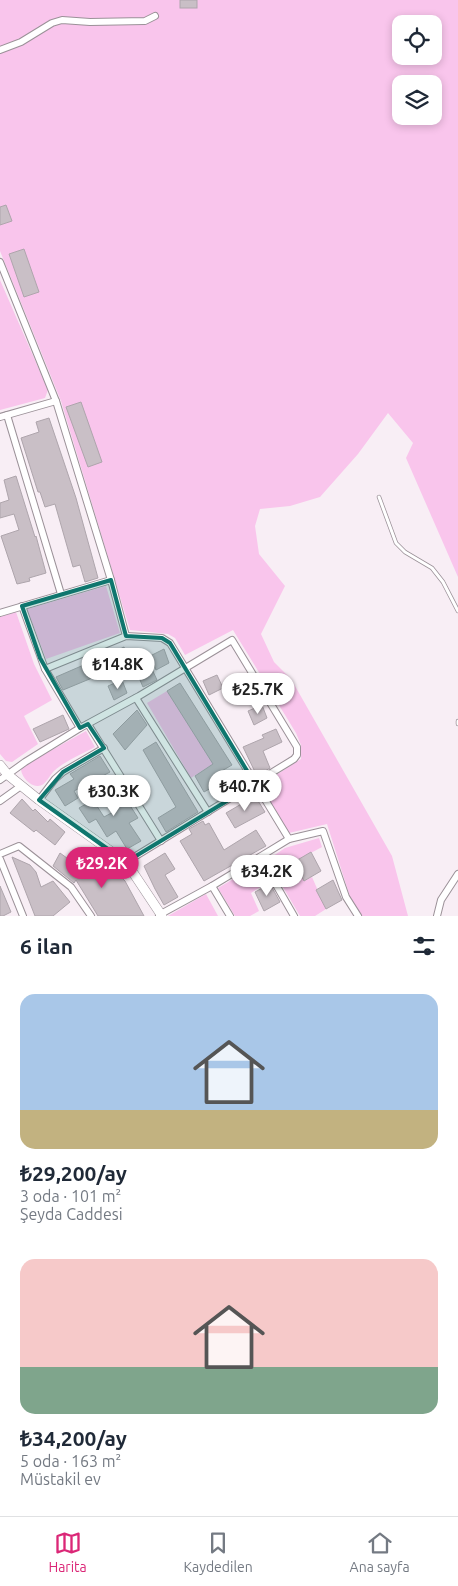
<!DOCTYPE html>
<html lang="tr">
<meta charset="utf-8">
<style>
body{margin:0;font-family:Ubuntu,sans-serif;background:#f6f6f7;color:#1f2937;height:100vh;display:flex;flex-direction:column;font-size:19px;white-space:nowrap}
*{box-sizing:border-box;margin:0}
p{font-size:16px;color:#747a83}
.icon{flex:none;width:28px;height:28px;fill:none;stroke:currentColor;stroke-width:2;stroke-linecap:round;stroke-linejoin:round}
.map{position:relative;height:916px;overflow:hidden}
.sheet{display:flex;flex-direction:column;background:#fff;flex:1}
.sheet>*{flex:none}
.tools{position:absolute;left:392px;top:15px;display:grid;gap:10px}
.tools a{display:grid;place-items:center;width:50px;height:50px;border-radius:10px;background:#fff;box-shadow:0 2px 8px #0003;font-size:25px}
.price{position:absolute;translate:-50% -42px;padding:0 11px;border-radius:18px;background:#fff;color:#222;font-size:16px;line-height:32px;filter:drop-shadow(0 1px 2px #0008)}
.price::after{content:'';position:absolute;left:50%;top:30px;width:15px;height:11px;margin-left:-8px;background:inherit;clip-path:polygon(0 0,100% 0,50% 100%)}
.price.on{background:#db2777;color:#fff}
ul{padding:0;list-style:none}
li{display:grid;align-content:center;gap:10px;height:265px;padding:0 20px}
li span{display:grid;place-items:center;height:155px;border-radius:15px;color:#555}
li>.icon{margin-inline-start:auto}
span .icon{width:90px;height:90px;fill:#fffc;stroke-width:1}
li b{font-size:21px}
h2{display:flex;justify-content:space-between;align-items:center;height:60px;padding:0 20px;font-size:21px}
.menu{display:flex;justify-content:space-around;align-items:center;height:70px;border-top:1px solid #e0e1e3;background:#fff;font-size:14px;color:#747a83}
.menu a{display:grid;justify-items:center;gap:2px}
.menu .on{color:#db2777}
.map>svg:first-child{display:block}
</style>
<div class="map">
<svg width="458" height="916" viewBox="0 0 458 916">
<rect width="100%" height="100%" fill="#f8eef5"/>
<!-- green -->
<g fill="#f9c5ec" fill-rule="evenodd">
<path d="M0 0H458V577L406 458 413 443 388 413 358 454 320 497 290 506 260 509 255 526 259 554 285 586 261 634 274 662 291 679 392 856 408 916H362L350 897 327 824 289 833 259 786 301 759V745L296 733 233 630 185 655 175 638 168 634 130 630 61 401 0 251ZM401 24H434V56H401ZM401 84H434V116H401Z"/>
<polygon points="0,280 48,390 45,398 0,410"/>
<polygon points="106,586 120,633 46,659 27,609"/>
<polygon points="16,612 34,664 52,700 24,716 38,744 12,762 6,761 0,754 0,617"/>
<polygon points="167,691 213,764 191,778 147,703"/>
<path d="M86 731 95 747C82 754 65 761 54 771 49 776 45 787 37 786 30 786 22 777 21 770L25 765Z"/>
<polygon points="319,838 322,847 294,862 304,881 312,877 326,909 315,916 300,916 267,860 285,848"/>
<polygon points="257,865 268,882 251,893 259,911 250,916 235,916 218,888"/>
<polygon points="206,894 218,916 168,916"/>
</g>
<!-- building -->
<g fill="#c9bfc6" stroke="#aea5ac">
<rect x="180" y="0" width="17" height="8"/>
<polygon points="6,205 12,221 0,225 0,207"/>
<polygon points="24,249 39,292 24,297 9,254"/>
<polygon points="81,402 102,462 88,467 66,407"/>
<polygon points="49,418 76,498 98,578 85,582 80,565 73,567 55,504 45,507 40,492 38,492 21,438 39,432 36,422"/>
<polygon points="16,476 35,537 36,536 46,573 29,578 30,581 17,584 1,536 19,530 14,514 0,518 0,503 9,500 4,480"/>
<polygon points="124,647 129,661 116,667 110,654"/>
<polygon points="164,649 169,663 156,670 150,656"/>
<polygon points="86,664 92,678 63,690 56,677"/>
<polygon points="151,667 157,680 143,687 137,673"/>
<polygon points="217,675 223,688 209,695 203,681"/>
<polygon points="122,680 127,693 114,700 108,686"/>
<polygon points="180,683 232,765 213,776 218,784 204,792 195,776 213,764 167,691"/>
<polygon points="262,705 267,718 254,725 248,711"/>
<polygon points="137,710 147,725 125,750 113,734"/>
<polygon points="63,715 69,729 40,742 33,729"/>
<polygon points="276,729 282,742 263,751 270,768 257,776 243,747 264,738 262,735"/>
<polygon points="156,742 198,812 166,832 158,818 176,807 143,750"/>
<polygon points="100,756 110,772 74,791 78,798 65,806 55,790 74,779 70,774"/>
<polygon points="117,785 138,818 129,823 141,841 127,849 116,831 107,837 96,819 89,823 79,808 93,800 104,817 115,811 103,793"/>
<polygon points="255,796 265,812 235,828 226,813"/>
<polygon points="22,799 33,811 35,809 48,822 50,819 65,832 55,845 36,830 34,832 10,813"/>
<polygon points="203,821 205,825 209,823 224,850 256,830 266,846 204,881 180,841 192,834 189,829"/>
<polygon points="311,852 321,871 304,881 294,862"/>
<polygon points="60,853 93,877 104,859 125,881 144,916 98,916 76,880 74,883 53,866"/>
<polygon points="165,853 175,869 165,875 178,897 164,905 155,889 144,866"/>
<polygon points="12,857 30,865 36,872 41,887 53,881 70,902 53,916 35,916"/>
<polygon points="333,880 342,900 326,909 316,890"/>
<polygon points="270,884 280,902 264,911 255,892"/>
<polygon points="0,886 11,912 3,916 0,916"/>
</g>
<g fill="none" stroke-linecap="round" stroke-linejoin="round">
<!-- lane casing -->
<g stroke="#9b9198" stroke-width="4.5">
<g id="lane">
<polyline points="379,497 396,543 405,552 432,568 443,582 458,611"/>
<polyline points="458,721 458,724"/>
</g>
</g>
<!-- street casing -->
<g stroke="#9b9198" stroke-width="8">
<g id="street">
<polyline points="0,50 21,42 52,23 62,20 90,22 145,21 155,16"/>
<polyline points="0,262 56,401 111,580 126,636"/>
<polyline points="7,415 61,594"/>
<polyline points="0,417 56,401"/>
<polyline points="22,606 45,669"/>
<polyline points="0,613 111,580"/>
<polyline points="136,698 208,812"/>
<polyline points="88,724 161,841"/>
<polyline points="80,728 45,669 126,636 162,638 170,643 289,839"/>
<polyline points="0,780 25,762 80,728 139,696 232,640 297,747 297,755 294,759 126,862"/>
<polyline points="39,800 55,779 63,772 104,748"/>
<polyline points="0,801 21,786"/>
<polyline points="0,854 19,846 71,887 91,916"/>
<polyline points="260,857 294,916"/>
<polyline points="0,859 23,916"/>
<polyline points="212,886 230,916"/>
<polyline points="159,915 212,886 289,839 323,831 346,897 358,916"/>
<polyline points="437,916 441,900 458,874"/>
</g>
</g>
<!-- secondary casing -->
<g stroke="#9b9198" stroke-width="10">
<polyline id="secondary" points="0,765 8,775 39,800 126,862 162,916"/>
</g>
<!-- lane -->
<use href="#lane" stroke="#fff" stroke-width="3"/>
<!-- street -->
<use href="#street" stroke="#fff" stroke-width="6"/>
<!-- secondary -->
<use href="#secondary" stroke="#fff" stroke-width="9"/>
</g>
<!-- marked area -->
<path fill="#0f766e" fill-opacity="0.2" stroke="#0f766e" stroke-width="4" stroke-linejoin="round" d="M111 580 126 636 162 638 170 643 255 784 126 862 39 800 63 772 104 748 88 724 80 728 40 658 22 606Z"/>
</svg>
<div class="tools">
<a><svg class="icon" aria-label="locate" viewBox="0 0 24 24"><circle cx="12" cy="12" r="6"/><path d="M12 2v4M12 18v4M2 12h4M18 12h4"/></svg></a>
<a><svg class="icon" aria-label="layers" viewBox="0 0 24 24"><path d="M12 4l9 5-9 5-9-5zM3 14l9 5 9-5"/></svg></a>
</div>
<b class="price" style="left:118px;top:690px">₺14.8K</b>
<b class="price" style="left:258px;top:715px">₺25.7K</b>
<b class="price" style="left:245px;top:812px">₺40.7K</b>
<b class="price" style="left:114px;top:817px">₺30.3K</b>
<b class="price on" style="left:102px;top:889px">₺29.2K</b>
<b class="price" style="left:267px;top:897px">₺34.2K</b>
</div>
<section class="sheet">
<h2>6 ilan<svg class="icon" aria-label="filters" viewBox="0 0 24 24"><path d="M4 7h16M4 17h16"/><circle cx="9" cy="7" r="2"/><circle cx="15" cy="17" r="2"/></svg></h2>
<ul>
<li><span style="background:linear-gradient(#a9c7e8 75%,#c2b280 0)"><svg class="icon" aria-label="home" viewBox="0 0 24 24"><path d="M3 11l9-7 9 7M6 9v11h12V9"/></svg></span><div><b>₺29,200/ay</b><p>3 oda · 101 m²</p><p>Şeyda Caddesi</p></div></li>
<li><span style="background:linear-gradient(#f6c9c9 70%,#7fa58c 0)"><svg class="icon" aria-label="home" viewBox="0 0 24 24"><path d="M3 11l9-7 9 7M6 9v11h12V9"/></svg></span><div><b>₺34,200/ay</b><p>5 oda · 163 m²</p><p>Müstakil ev</p></div></li>
</ul>
</section>
<nav class="menu">
<a class="on"><svg class="icon" aria-label="map" viewBox="0 0 24 24"><path d="M3 6l6-2 6 2 6-2v14l-6 2-6-2-6 2zM9 4v14M15 6v14"/></svg>Harita</a>
<a><svg class="icon" aria-label="saved" viewBox="0 0 24 24"><path d="M7 4h10v16l-5-4-5 4z"/></svg>Kaydedilen</a>
<a><svg class="icon" aria-label="home" viewBox="0 0 24 24"><path d="M3 11l9-7 9 7M6 9v11h12V9"/></svg>Ana sayfa</a>
</nav>
